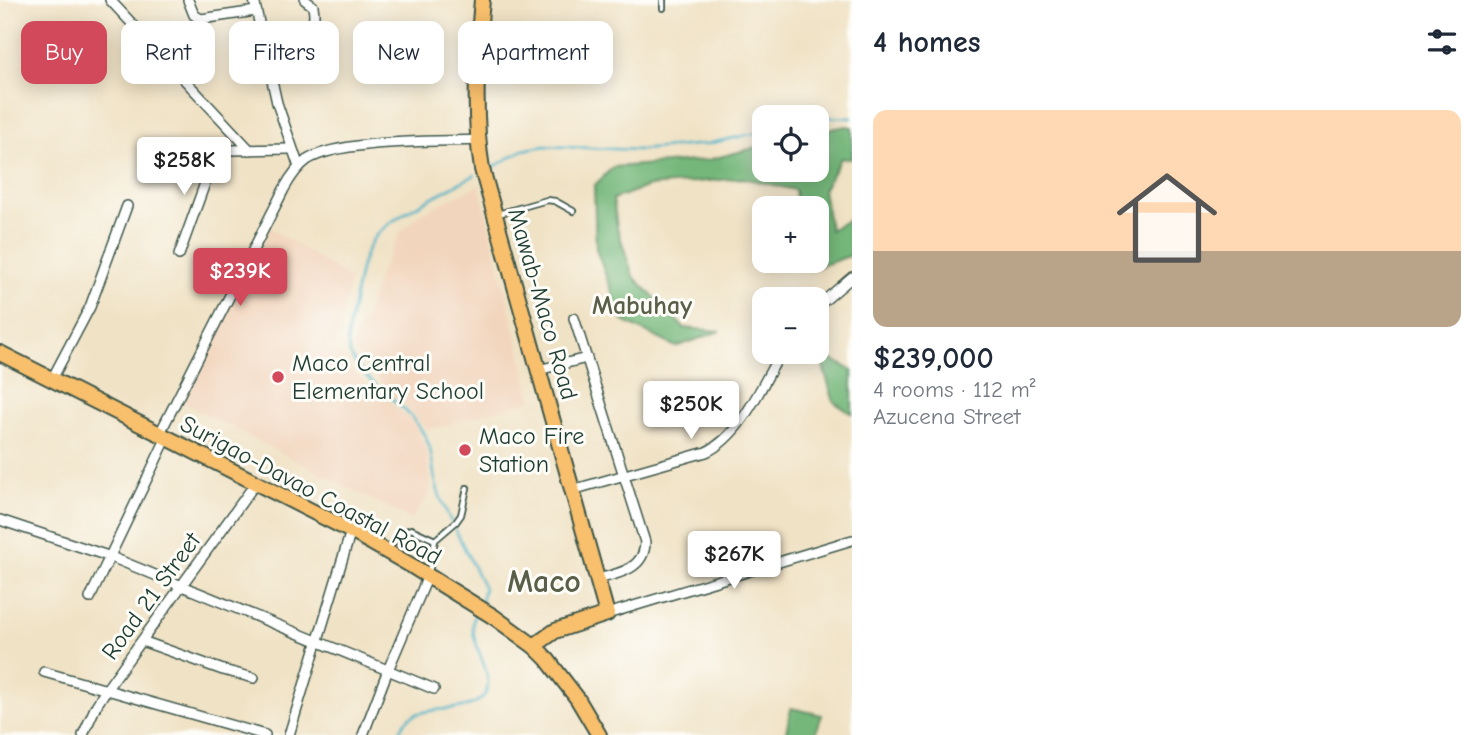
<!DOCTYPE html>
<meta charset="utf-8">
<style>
body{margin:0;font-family:"Comic Neue",sans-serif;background:#f2f2f3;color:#1f2937;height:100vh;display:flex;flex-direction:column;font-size:26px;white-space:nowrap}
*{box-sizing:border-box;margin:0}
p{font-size:23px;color:#747a83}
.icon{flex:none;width:38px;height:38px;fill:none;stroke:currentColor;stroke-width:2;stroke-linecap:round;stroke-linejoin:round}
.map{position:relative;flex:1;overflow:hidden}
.side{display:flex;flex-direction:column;background:#fff;width:630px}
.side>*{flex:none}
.hud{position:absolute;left:21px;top:21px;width:665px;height:63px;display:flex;gap:14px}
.tools{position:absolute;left:752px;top:105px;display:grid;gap:14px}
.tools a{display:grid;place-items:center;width:77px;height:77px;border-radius:14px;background:#fff;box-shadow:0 4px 18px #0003;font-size:35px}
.price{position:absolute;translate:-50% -60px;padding:0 16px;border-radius:7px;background:#fff;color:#222;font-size:23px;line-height:46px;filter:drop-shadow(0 2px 4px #0008)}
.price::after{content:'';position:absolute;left:50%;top:42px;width:21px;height:16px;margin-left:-10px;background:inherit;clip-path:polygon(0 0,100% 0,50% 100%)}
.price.active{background:#d1495b;color:#fff}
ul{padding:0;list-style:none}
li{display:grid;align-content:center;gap:14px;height:371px;padding:0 21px}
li+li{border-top:2px solid #e0e1e3}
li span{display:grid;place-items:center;height:217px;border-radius:14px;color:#555}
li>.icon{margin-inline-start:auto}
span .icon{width:126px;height:126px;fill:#fffc;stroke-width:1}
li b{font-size:30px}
h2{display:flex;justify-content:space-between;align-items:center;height:84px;padding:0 21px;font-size:30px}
.chip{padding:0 24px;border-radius:14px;background:#fff;box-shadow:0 4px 18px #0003;font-size:24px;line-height:63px}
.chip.active{background:#d1495b;color:#fff}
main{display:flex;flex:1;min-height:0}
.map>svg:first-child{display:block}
</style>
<main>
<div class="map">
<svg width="852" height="735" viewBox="0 0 852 735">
<rect width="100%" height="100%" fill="#fdfcf7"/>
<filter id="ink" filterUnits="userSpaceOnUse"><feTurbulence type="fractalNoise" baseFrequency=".0143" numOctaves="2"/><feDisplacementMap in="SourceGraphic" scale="14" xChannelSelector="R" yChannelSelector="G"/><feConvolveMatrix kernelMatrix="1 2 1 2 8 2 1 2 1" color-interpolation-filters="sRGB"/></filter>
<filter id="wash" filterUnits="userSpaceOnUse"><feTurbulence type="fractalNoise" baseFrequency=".00686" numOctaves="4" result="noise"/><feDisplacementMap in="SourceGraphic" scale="28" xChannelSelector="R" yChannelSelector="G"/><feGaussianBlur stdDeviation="1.57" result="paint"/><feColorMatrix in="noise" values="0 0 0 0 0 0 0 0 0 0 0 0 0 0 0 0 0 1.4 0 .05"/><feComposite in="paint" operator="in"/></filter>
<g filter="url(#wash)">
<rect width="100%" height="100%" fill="#f0e2c5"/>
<!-- built -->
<g fill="#f2d5bd">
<polygon points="479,185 532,400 428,430 367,367 353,347 355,334 366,316 380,273 401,232 420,214"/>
<polygon points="270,228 351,279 335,348 351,370 415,423 427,452 431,491 412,520 184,403"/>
</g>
<!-- forest -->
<g fill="#74b77a" stroke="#4a7a57" stroke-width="2">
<polygon points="846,126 852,127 852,159 841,158 823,190 830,230 852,218 852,255 809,270 807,261 817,261 817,208 797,208 795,190 743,178 649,186 613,199 617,227 633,276 684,328 720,331 676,347 623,321 596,249 594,186 613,167 708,160 765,145 765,170 817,170 817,132"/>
<polygon points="819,353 852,370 852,414 834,402"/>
<polygon points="791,708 822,715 815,735 788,735 786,732"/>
</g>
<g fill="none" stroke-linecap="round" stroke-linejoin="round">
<!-- stream -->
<g stroke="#49b2c8" stroke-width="2.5">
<polyline points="817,120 828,117 852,118"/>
<polyline points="492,168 523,150 544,146 639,150 707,144 765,131"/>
<path d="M451 522C446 510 440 499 437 487 431 468 434 448 422 431 405 403 373 389 355 363 342 345 349 326 353 307 357 285 360 260 372 241 386 218 451 188 475 175"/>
<polyline points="455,529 484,588 481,602"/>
<path d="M399 735C407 697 459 719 482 698 503 678 461 639 476 611"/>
</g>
</g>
</g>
<g filter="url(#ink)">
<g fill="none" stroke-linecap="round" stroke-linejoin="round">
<!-- service casing -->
<g stroke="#3e564a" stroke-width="8">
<g id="service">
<polyline points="663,0 663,8"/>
<polyline points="498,214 547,200 555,201 573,211"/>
<polyline points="388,549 401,533 411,529 435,540"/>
<polyline points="429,572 435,540 456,522 461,515 467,488"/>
</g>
</g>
<!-- minor casing -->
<g stroke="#3e564a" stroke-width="12">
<g id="minor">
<polyline points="110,0 250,150"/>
<polyline points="188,0 194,15 201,19 256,11"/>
<polyline points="254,0 277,103 299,167"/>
<polyline points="270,73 301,72 306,68 311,56 314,14 313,6 305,0"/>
<polyline points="161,151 291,149"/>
<polyline points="179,255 217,150"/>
<polyline points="817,307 852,277"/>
<path d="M574 318 645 542C645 569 618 574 597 579"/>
<polyline points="538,370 587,358"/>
<polyline points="52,379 90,307 127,206"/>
<path d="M159 435 284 189C290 178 297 167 307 160 339 139 438 142 479 140"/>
<path d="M572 490 706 452C741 436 762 385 781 352"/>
<polyline points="0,520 111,557 434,689"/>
<polyline points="90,598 166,439"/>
<polyline points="607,614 852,540"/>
<polyline points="142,641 223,670 254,678"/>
<polyline points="44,672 265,735"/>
<polyline points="83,735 96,706 106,690 255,484"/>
<polyline points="289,735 351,531"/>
<polyline points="363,735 388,670 428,576"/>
</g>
</g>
<!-- primary casing -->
<g stroke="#3e564a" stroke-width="18">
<path id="primary" d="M482 0C477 55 473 114 482 169L607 614 555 631 534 646"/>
</g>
<!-- trunk casing -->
<g stroke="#3e564a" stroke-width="18">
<polyline id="trunk" points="0,353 351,531 412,566 494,617 534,646 547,659 577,698 599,735"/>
</g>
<!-- service -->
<use href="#service" stroke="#fff" stroke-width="4.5"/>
<!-- minor -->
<use href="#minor" stroke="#fff" stroke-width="9"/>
<!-- primary -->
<use href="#primary" stroke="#f8bf6c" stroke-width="14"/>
<!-- trunk -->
<use href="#trunk" stroke="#f8bf6c" stroke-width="14"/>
</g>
</g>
<!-- markers -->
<g fill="#d1495b" stroke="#fdfcf7" stroke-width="2.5">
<circle cx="278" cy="377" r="7"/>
<circle cx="465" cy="450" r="7"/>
</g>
<g text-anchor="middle" stroke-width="6" stroke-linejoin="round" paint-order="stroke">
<!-- street labels -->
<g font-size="24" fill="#1f3d34" stroke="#fdfcf7">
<text transform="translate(543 304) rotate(74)" y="8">Mawab-Maco Road</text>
<text transform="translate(311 490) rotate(28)" y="8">Surigao-Davao Coastal Road</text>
<text transform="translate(151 596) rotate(-54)" y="8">Road 21 Street</text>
</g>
<!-- poi labels -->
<g font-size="24" fill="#1f3d34" stroke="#fdfcf7" text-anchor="start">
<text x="292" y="371">Maco Central<tspan x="292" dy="28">Elementary School</tspan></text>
<text x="479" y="444">Maco Fire<tspan x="479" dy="28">Station</tspan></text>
</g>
<!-- neighbourhood labels -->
<g font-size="26" font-weight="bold" fill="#595f49" stroke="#fdfcf7">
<text x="642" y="314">Mabuhay</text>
</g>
<!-- district labels -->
<g font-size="32" font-weight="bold" fill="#595f49" stroke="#fdfcf7">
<text x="544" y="592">Maco</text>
</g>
</g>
</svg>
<div class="tools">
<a><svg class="icon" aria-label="locate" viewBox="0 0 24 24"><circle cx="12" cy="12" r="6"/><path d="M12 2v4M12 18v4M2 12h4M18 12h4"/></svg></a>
<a>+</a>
<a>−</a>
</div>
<b class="price" style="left:184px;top:197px">$258K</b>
<b class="price active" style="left:240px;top:308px">$239K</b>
<b class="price" style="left:691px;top:441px">$250K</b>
<b class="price" style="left:734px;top:591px">$267K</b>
<div class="hud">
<a class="chip active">Buy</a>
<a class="chip">Rent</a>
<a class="chip">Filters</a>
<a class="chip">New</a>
<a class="chip">Apartment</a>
</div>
</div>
<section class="side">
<h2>4 homes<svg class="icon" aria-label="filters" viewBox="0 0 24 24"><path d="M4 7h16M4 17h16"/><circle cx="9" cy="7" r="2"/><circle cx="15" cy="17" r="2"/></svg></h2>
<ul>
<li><span style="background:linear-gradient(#ffd9b3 65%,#b9a48a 0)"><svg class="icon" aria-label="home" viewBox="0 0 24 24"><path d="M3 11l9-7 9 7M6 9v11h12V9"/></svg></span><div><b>$239,000</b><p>4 rooms · 112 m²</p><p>Azucena Street</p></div></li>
</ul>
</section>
</main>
